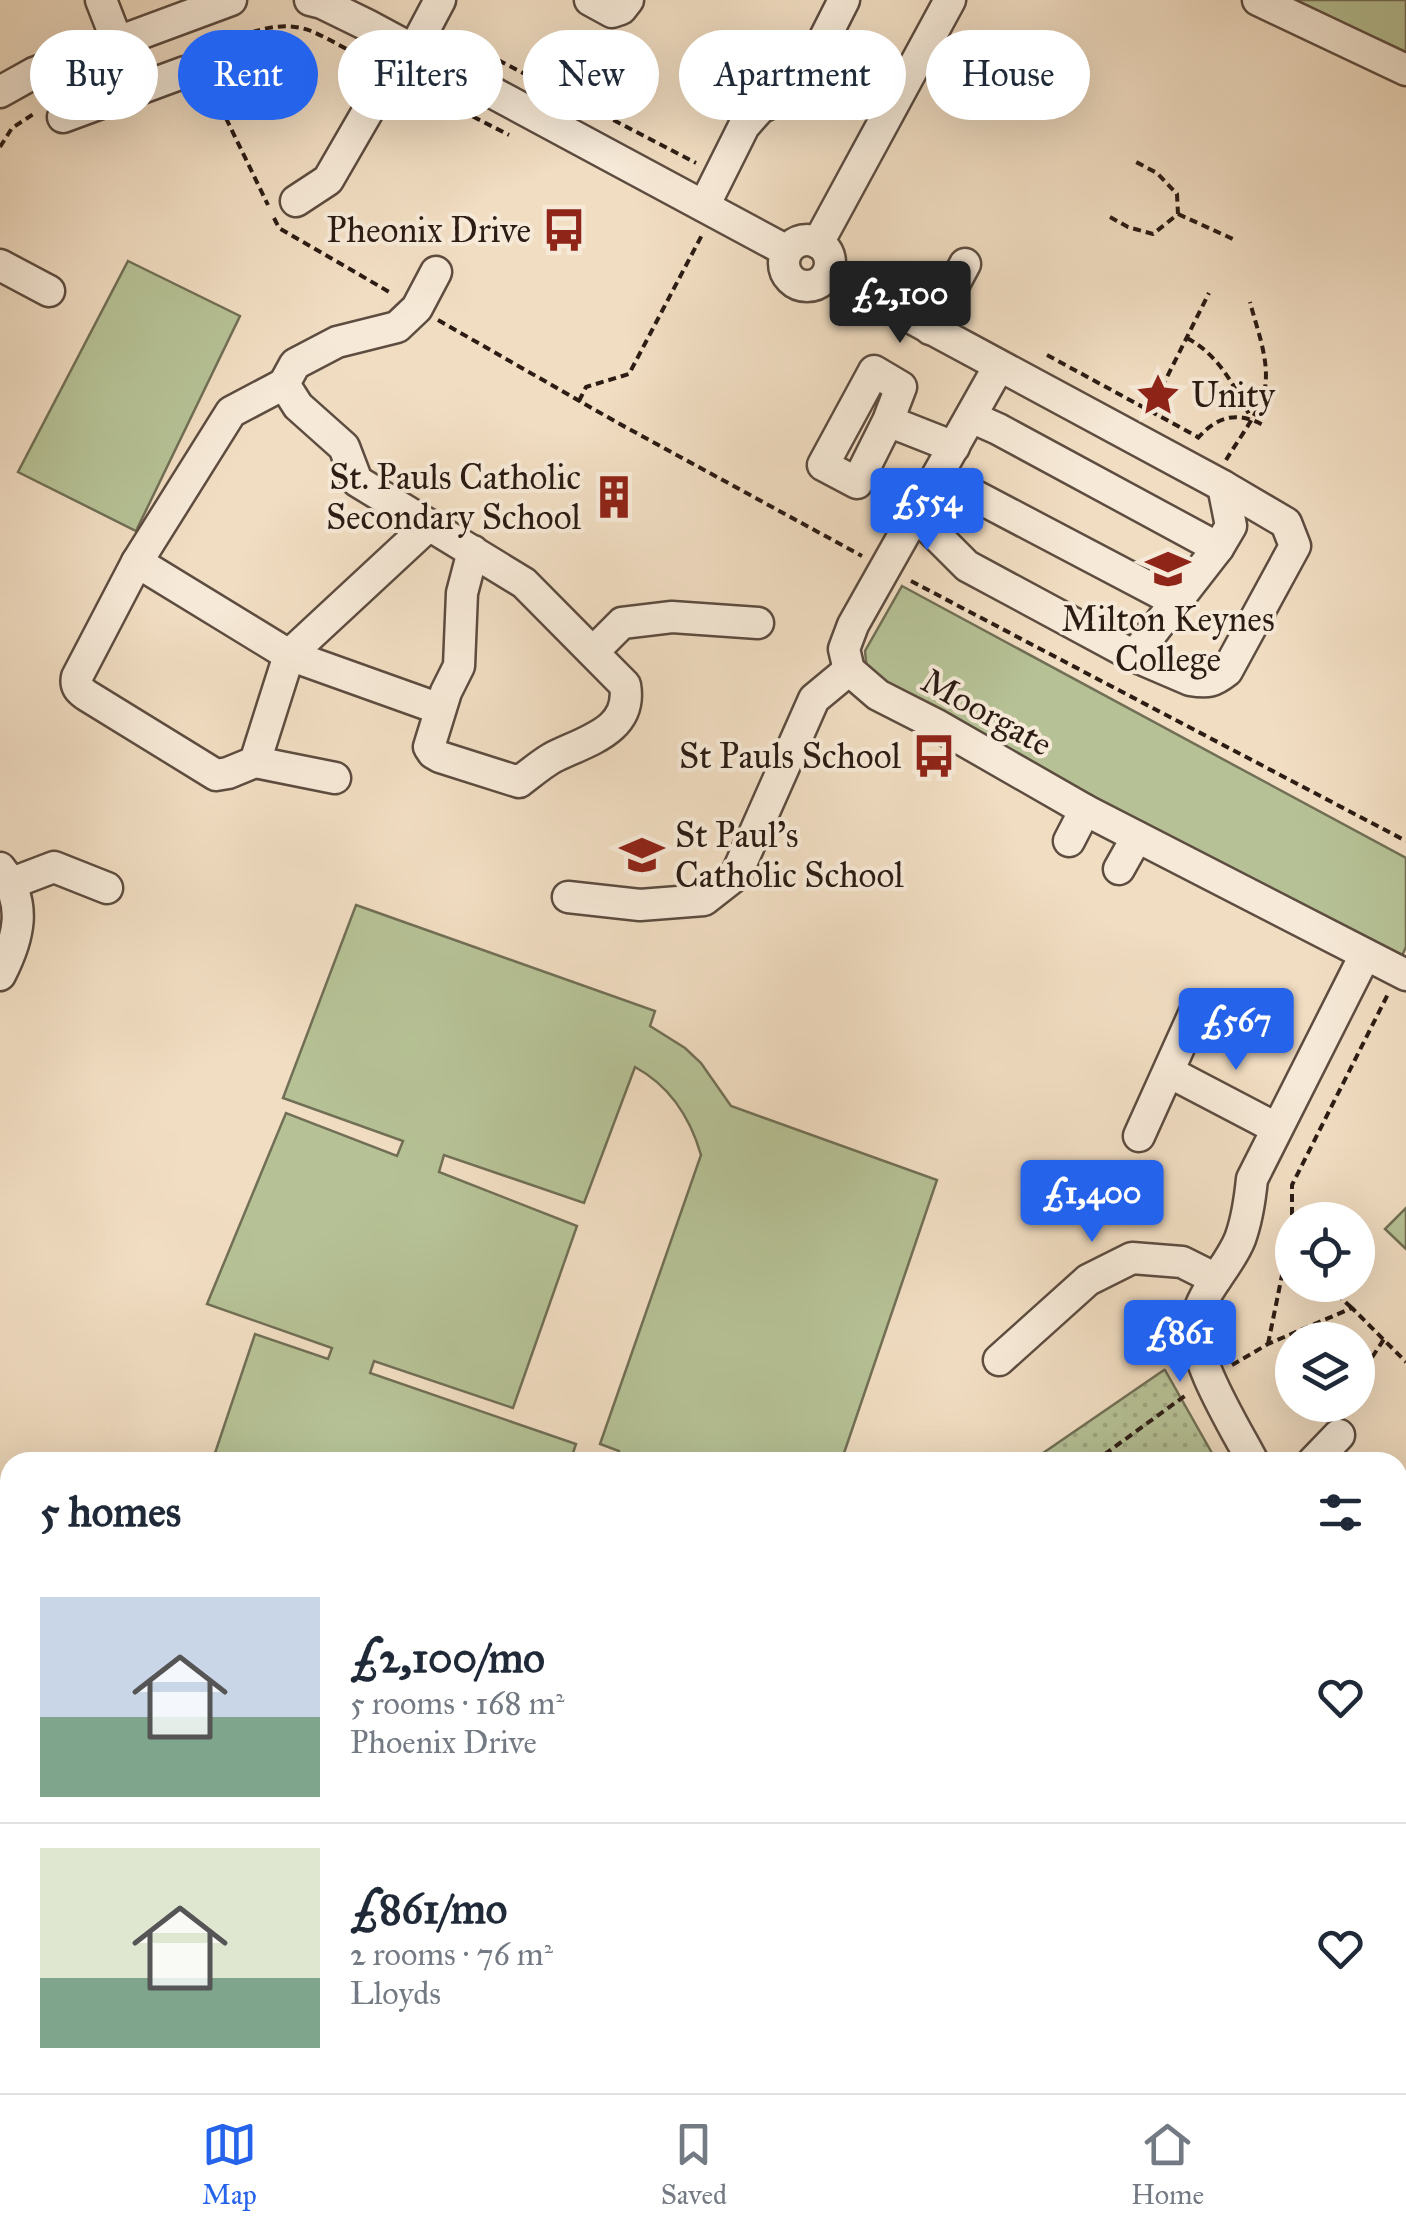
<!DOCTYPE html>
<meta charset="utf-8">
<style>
body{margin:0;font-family:"IM FELL Great Primer",serif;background:#f2f2f3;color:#1f2937;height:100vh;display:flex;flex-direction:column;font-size:38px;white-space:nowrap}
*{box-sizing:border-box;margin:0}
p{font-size:32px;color:#747a83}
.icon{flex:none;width:55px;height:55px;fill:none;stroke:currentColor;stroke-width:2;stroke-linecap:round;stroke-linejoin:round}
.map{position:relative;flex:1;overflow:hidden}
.drawer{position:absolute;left:0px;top:1452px;width:1408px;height:642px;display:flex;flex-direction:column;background:#fff;border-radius:30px 30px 0 0;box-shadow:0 10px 40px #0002}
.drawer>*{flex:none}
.hud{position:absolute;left:30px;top:30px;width:1348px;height:90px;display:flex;gap:20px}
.fabs{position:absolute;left:1275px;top:1202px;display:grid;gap:20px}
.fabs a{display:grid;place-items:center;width:100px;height:100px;border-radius:50%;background:#fff;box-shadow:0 10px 40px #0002;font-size:50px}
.price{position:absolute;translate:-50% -85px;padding:0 22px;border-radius:10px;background:#2563eb;color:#fff;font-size:32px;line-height:65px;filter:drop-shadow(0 2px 5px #0008)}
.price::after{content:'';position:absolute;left:50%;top:60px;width:30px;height:22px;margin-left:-15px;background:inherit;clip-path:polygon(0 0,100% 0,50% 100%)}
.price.selected{background:#222;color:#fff}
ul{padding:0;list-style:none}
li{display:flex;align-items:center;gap:30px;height:250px;padding:0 40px}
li+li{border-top:2px solid #e0e1e3}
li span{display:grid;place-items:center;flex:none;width:280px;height:200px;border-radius:0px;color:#555}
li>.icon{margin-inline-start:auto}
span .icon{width:120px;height:120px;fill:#fffc;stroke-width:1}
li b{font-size:42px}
h2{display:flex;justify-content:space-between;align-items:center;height:120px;padding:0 40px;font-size:42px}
.tag{padding:0 35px;border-radius:45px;background:#fff;box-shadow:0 10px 40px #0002;font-size:35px;line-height:90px}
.tag.selected{background:#2563eb;color:#fff}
.tab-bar{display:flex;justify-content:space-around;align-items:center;height:140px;border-top:2px solid #e0e1e3;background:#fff;font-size:28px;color:#747a83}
.tab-bar a{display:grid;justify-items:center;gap:5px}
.tab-bar .selected{color:#2563eb}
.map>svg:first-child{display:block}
</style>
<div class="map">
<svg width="1406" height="2093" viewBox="0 0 1406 2093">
<defs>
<pattern id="park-dots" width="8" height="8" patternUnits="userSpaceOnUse" patternTransform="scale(2.5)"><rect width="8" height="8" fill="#b6c296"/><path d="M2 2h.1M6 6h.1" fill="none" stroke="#9da680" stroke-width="1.8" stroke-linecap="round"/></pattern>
</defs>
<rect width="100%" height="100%" fill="#f1ddc2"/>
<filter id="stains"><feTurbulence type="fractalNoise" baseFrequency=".002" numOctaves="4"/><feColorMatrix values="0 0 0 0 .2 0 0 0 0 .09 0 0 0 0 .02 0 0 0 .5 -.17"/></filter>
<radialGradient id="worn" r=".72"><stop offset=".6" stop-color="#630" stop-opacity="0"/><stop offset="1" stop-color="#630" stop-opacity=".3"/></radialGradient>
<!-- green -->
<g fill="#b6c296" stroke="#716f55" stroke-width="2.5">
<polygon points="1293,0 1406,0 1406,52"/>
<polygon points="128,261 240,316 136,531 18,472"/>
<polygon points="902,586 1406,858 1406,947 1399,962 910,701 867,671 865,651"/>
<path d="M356 905 655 1011 650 1026 685 1048 701 1063 731 1106 937 1180 841 1462H616L619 1451 600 1444 701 1155C690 1117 670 1086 635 1067L584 1203 444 1155 439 1172 577 1226 513 1408 374 1361 370 1373 576 1444 570 1462H212L255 1334 328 1359 332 1348 207 1304 286 1113 397 1156 403 1141 283 1098Z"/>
<polygon points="1406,1208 1406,1249 1385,1229"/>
<polygon points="1398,1791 1406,1808 1406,1887 1398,1892"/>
<polygon points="917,2085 1019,2085 1003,2093 924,2093"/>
</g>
<!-- park -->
<g fill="url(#park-dots)" stroke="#716f55" stroke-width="2.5">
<polygon points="1165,1370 1217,1462 1030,1462 1164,1370"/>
<polygon points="10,1696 10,2077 0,2080 0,1697"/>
</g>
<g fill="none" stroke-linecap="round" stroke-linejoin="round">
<!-- minor casing -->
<g stroke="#5d4c40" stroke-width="35">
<g id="minor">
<polyline points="101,0 117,41"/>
<polyline points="310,0 322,3 367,25 787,251"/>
<polyline points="590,0 612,12 621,9 628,0"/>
<polyline points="1258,0 1406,70"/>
<polyline points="413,51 440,0"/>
<polyline points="0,92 34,73 231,0"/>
<polyline points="63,117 185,72"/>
<polyline points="296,201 328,180 405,47"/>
<polyline points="704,206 744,126 760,108 783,97 803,81 844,0"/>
<circle cx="807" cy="263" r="23"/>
<polyline points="818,243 950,0"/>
<polyline points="0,265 49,291"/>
<path d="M436 272 417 308 397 327 337 342 295 364 284 384 298 406 344 447 357 481 524 583 625 685C633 731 585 741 552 758 540 765 530 774 519 782L440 757 433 753 429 747 446 692 459 666 462 593 473 551"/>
<path d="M828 273 1223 486 1286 523 1295 546 1227 671C1213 682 1208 683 1190 680L1134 656 967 566 914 513"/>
<polyline points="930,329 965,264"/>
<polyline points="999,366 853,625 844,649 849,670 878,695 935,724 1085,810 1406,975"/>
<path d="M284 384 231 412 137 562 77 677C75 686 79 690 86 695L216 775 228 773 255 762 335 778"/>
<polyline points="971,417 998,429 1218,548"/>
<polyline points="888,421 901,387 874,371 823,465 857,483 888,421 954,447"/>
<polyline points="936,478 966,491 1177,602"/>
<polyline points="137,562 289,655 440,709"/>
<polyline points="593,652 622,623 672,617 758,623"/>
<polyline points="1134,656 1218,548 1231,526 1223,486"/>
<polyline points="255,762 289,655 429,525"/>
<polyline points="1069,841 1085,810"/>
<path d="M0 868C28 903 19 938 0 975"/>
<polyline points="1119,869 1137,837"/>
<polyline points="12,883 54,867 107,888"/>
<polyline points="568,897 640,905 704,900 736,875 814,699 849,670"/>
<polyline points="1169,1072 1276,1128"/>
<polyline points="1139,1136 1194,1014"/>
<polyline points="999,1360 1088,1280 1132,1258 1182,1262 1216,1279"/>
<path d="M1253 1462C1237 1431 1189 1354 1196 1321 1202 1290 1229 1267 1240 1239 1247 1220 1250 1199 1252 1179L1365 955"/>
<polyline points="1313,1462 1339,1435"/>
<polyline points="1398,1597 1406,1592"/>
<polyline points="0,1678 10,1677"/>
<polyline points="1398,1749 1406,1766"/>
<polyline points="1398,1915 1406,1911"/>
<polyline points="378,2093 394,2085"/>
<polyline points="1033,2093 1049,2085"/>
</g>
</g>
<!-- path -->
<g stroke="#2c1c14" stroke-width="4" stroke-dasharray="8 5" stroke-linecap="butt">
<polyline points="452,36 696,163"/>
<path d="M204 51C237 38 275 17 311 31 330 39 349 51 367 60"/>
<polyline points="209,83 268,205"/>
<polyline points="415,87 509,135"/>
<polyline points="0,147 12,128 35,113"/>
<polyline points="1178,214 1233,239"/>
<polyline points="1110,217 1128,227 1153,234 1178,214 1177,194 1157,173 1136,162"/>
<polyline points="274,218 279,228 391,293"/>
<polyline points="438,320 618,423 862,556"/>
<path d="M1187 338C1219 355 1235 387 1251 418"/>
<polyline points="1047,355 1198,437"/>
<polyline points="579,401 586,387 629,374 703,233"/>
<polyline points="1150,411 1209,293"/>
<path d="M1197 439C1218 415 1238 411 1265 426"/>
<path d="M1226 460C1237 442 1251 423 1260 404 1275 372 1258 334 1250 302"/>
<polyline points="911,581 1406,841"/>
<polyline points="1292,1228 1292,1185 1388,994"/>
<polyline points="1326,1285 1352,1308"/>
<polyline points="1268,1344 1292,1226"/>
<polyline points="1232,1365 1268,1344 1352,1308 1406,1362"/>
<polyline points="1358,1379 1384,1339"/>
<polyline points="1094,1462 1186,1395"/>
<polyline points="1400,1622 1406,1635"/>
<polyline points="0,1758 10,1757"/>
<polyline points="1398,1954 1406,1950"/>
<polyline points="0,1973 10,1971"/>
<polyline points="135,2085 138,2093"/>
<polyline points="245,2085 250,2093"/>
<polyline points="600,2085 604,2093"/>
<polyline points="938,2085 945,2093"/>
<polyline points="302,2093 318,2085"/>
<polyline points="459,2093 475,2085"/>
<polyline points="957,2093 973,2085"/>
<polyline points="1109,2093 1125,2085"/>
</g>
<!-- minor -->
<use href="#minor" stroke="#f6e9d7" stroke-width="30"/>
</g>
<!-- icons -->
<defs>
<g id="bus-bare" transform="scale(3.45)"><path d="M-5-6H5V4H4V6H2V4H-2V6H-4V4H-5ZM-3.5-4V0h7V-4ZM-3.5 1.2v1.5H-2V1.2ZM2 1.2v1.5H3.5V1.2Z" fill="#8f2418" stroke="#f6e9d7" stroke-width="2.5" paint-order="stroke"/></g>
<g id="sight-bare" transform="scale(3.45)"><path d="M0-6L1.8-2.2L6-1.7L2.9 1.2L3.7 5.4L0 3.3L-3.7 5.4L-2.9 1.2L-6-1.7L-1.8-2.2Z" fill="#8f2418" stroke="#f6e9d7" stroke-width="2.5" paint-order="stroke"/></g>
<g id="building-bare" transform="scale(3.45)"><path d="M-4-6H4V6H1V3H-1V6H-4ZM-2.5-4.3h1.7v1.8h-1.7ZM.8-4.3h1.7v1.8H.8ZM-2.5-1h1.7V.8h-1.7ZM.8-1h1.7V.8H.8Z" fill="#8f2418" stroke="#f6e9d7" stroke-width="2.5" paint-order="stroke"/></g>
<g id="university-bare" transform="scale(3.45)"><path d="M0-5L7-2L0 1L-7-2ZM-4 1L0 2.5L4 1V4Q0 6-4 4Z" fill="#8f2418" stroke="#f6e9d7" stroke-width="2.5" paint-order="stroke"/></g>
<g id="school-bare" transform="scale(3.45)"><path d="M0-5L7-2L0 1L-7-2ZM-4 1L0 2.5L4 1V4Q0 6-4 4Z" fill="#8f2418" stroke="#f6e9d7" stroke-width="2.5" paint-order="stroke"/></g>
</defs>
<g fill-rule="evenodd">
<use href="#bus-bare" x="564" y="230"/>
<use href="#sight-bare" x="1158" y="395"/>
<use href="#building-bare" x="614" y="497"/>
<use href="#university-bare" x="1168" y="569"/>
<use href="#bus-bare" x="934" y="756"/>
<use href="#school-bare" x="642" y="855"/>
</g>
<g text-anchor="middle" stroke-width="8" stroke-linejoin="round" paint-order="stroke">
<!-- poi labels -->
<g font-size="35" fill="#2c1c14" stroke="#f6e9d7" text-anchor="end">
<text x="531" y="242">Pheonix Drive</text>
<text x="1191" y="407" text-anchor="start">Unity</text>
<text x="581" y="489">St. Pauls Catholic<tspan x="581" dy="40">Secondary School</tspan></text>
<text x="1168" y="631" text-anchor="middle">Milton Keynes<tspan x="1168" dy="40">College</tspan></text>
<text x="901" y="768">St Pauls School</text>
<text x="675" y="847" text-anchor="start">St Paul's<tspan x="675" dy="40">Catholic School</tspan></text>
</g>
<!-- street labels -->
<g font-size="35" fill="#2c1c14" stroke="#f6e9d7">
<text transform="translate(987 712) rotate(29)" y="12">Moorgate</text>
</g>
</g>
<rect width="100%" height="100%" filter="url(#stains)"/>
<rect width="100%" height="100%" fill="url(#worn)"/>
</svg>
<div class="fabs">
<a><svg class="icon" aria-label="locate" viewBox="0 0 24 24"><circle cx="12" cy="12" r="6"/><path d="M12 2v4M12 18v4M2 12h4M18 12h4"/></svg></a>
<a><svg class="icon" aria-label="layers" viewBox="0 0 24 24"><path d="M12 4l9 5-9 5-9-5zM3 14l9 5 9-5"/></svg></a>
</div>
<b class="price selected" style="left:900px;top:346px">£2,100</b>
<b class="price" style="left:927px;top:553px">£554</b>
<b class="price" style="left:1236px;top:1073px">£567</b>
<b class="price" style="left:1092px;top:1245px">£1,400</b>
<b class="price" style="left:1180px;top:1385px">£861</b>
<div class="hud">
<a class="tag">Buy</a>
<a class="tag selected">Rent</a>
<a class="tag">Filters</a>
<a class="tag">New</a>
<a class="tag">Apartment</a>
<a class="tag">House</a>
</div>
<section class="drawer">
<h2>5 homes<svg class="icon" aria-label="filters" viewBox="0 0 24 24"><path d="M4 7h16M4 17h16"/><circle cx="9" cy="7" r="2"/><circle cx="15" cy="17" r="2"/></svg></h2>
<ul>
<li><span style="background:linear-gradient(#c9d6e8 60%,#7fa58c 0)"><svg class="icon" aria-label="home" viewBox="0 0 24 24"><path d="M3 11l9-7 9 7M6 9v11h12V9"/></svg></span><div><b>£2,100/mo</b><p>5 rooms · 168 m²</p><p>Phoenix Drive</p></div><svg class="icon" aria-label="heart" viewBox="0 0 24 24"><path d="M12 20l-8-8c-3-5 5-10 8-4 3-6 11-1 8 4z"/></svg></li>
<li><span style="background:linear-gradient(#dfe7d0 65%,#7fa58c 0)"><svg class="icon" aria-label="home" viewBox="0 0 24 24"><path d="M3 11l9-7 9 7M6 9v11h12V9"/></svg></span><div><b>£861/mo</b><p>2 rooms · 76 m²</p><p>Lloyds</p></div><svg class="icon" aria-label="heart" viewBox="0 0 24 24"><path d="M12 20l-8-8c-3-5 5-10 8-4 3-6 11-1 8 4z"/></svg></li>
</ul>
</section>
</div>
<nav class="tab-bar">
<a class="selected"><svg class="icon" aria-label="map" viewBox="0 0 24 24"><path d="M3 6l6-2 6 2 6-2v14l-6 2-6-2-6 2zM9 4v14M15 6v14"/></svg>Map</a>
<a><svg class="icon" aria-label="saved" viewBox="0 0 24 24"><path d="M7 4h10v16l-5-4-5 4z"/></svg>Saved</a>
<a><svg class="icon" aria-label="home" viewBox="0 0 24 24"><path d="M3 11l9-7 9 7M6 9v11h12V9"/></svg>Home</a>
</nav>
